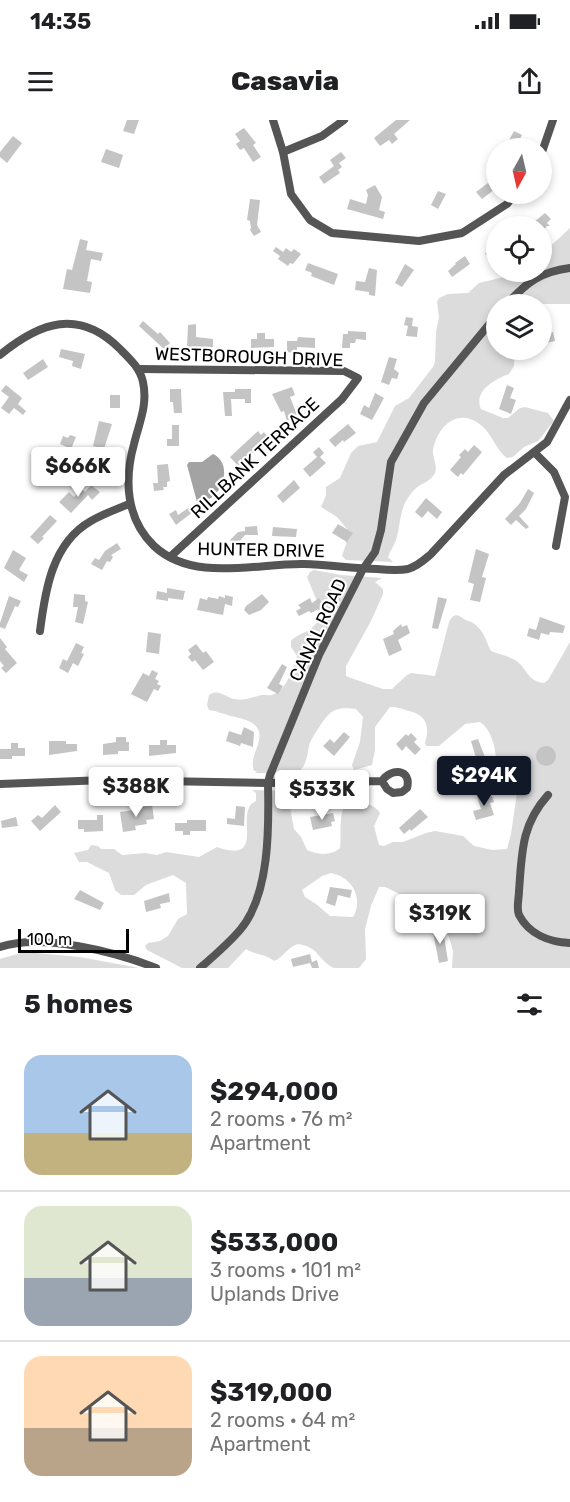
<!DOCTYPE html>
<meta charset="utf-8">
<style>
body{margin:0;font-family:Rubik,sans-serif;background:#f2f2f2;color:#202124;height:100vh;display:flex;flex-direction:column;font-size:22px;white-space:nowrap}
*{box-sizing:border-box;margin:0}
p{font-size:20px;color:#757577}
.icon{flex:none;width:33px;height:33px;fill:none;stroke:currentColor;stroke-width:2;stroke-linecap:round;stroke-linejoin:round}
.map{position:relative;height:848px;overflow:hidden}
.panel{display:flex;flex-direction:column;background:#fff;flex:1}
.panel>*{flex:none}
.needle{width:39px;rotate:188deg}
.fabs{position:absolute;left:486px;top:18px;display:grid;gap:12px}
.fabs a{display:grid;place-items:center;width:66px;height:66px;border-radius:50%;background:#fff;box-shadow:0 3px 9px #0003;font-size:30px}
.scale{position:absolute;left:18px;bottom:15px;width:111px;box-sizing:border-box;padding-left:6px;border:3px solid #000;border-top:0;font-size:16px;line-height:21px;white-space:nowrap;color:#000;-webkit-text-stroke:4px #fff;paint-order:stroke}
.price{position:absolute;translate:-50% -51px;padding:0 14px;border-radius:6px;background:#fff;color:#222;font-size:20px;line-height:39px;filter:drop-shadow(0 2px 3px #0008)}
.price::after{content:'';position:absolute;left:50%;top:36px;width:18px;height:14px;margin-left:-9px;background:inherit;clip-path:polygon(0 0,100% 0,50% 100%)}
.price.active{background:#111827;color:#fff}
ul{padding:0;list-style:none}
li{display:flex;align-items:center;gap:18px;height:150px;padding:0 24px}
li+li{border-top:2px solid #e0e0e0}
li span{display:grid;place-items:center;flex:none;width:168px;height:120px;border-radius:18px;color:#555}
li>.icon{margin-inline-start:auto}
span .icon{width:72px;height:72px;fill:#fffc;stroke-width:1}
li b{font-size:26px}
h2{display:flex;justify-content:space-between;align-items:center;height:72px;padding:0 24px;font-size:26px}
.status{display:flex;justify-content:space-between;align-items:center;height:42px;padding:0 30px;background:#fff;direction:ltr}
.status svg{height:16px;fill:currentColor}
header{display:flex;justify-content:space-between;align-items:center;height:78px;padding:0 24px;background:#fff;font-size:27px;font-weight:800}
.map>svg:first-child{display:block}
</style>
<div class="status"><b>14:35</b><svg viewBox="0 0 49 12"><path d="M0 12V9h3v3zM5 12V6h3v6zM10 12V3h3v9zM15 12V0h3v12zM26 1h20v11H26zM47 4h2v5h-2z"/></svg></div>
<header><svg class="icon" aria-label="menu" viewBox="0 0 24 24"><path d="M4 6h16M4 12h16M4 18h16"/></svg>Casavia<svg class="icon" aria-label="share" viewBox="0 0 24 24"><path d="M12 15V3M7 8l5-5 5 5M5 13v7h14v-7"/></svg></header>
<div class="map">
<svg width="570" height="848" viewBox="0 0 570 848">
<rect width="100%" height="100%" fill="#fff"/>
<!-- green -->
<g fill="#dcdcdc" fill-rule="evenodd">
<path d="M570 108V184H496V230H515L514 246 509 254C495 259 473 271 481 289L503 298H508L520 288 525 287 548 293 554 301 538 321 524 327 513 337 507 338C495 329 492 312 478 303 456 288 437 308 433 330 432 339 440 348 433 356 429 362 420 364 415 369 398 387 402 400 396 420 394 426 390 431 388 437L393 442 346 440 342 436 346 424 347 409 337 397 321 387 326 375V367L340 358 351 333 358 326 377 322 395 286 409 278 433 247 435 242 436 212 439 197 437 182 439 178 448 174 468 173 479 163 504 157 506 152H542V131H545Z"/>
<path d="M314 450 341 455 382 458 375 462 383 469V474L371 501 346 546V556L351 558 383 569H392L407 555 411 553 435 556 449 502C454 493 457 494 464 499 467 501 470 501 473 503 484 510 486 521 491 531 499 534 508 536 515 540 527 547 526 561 544 563L548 560 570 522V848H452L453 831 446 806 436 801 416 799 408 779 404 776 385 767H379L371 786 365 809 366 839 359 848C352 848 340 848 334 848 317 840 320 827 298 824 287 827 283 838 274 841 266 834 255 835 246 829L228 848H182L147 830 145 826 148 823 160 821 168 816 178 799 187 794 186 763 173 755 146 765 134 775H121L115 770 109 753 87 742H79L74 733 88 730 91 725 98 726 101 729H114L122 735 145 733 157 735 166 732 199 737 217 727C269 745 232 691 256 681V673L252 670 297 671 291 675 290 688 294 709 301 717 307 730C317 735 331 736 340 728 342 713 337 691 349 680 360 682 374 683 380 693L374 706 379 725 384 726 393 722H403L426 713 435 711 463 716 474 726 479 727 492 730 507 729 511 714 517 673 508 662 493 657C492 650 497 646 496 638 495 626 491 609 480 602L465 604 439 626H426L425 623C430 607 427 595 409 591 402 589 398 587 390 587L375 607V630L372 645 354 650 352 645 360 622 363 597 356 589C333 586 329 592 318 609 314 615 311 619 309 626 307 636 307 645 298 652L301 654 255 653 257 651H254C250 639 257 631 259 620 263 602 244 599 231 596 223 594 217 591 209 590L207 585 209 575C218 568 225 577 235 579 244 581 250 578 258 576 263 574 267 576 272 575 286 571 291 552 296 540L297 536 291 527V521C299 512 309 514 318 501L317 481 307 457 310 452ZM331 753C352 757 364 778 353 797L330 796 316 784 305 777 302 770 322 756Z"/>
<polygon points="24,832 80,837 139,848 0,848 0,839"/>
</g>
<!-- water -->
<path fill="#a3a3a3" d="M213 334C236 345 220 384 197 382L187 345 189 342H202Z"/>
<!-- building -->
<g fill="#c4c4c4">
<polygon points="127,0 139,0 134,14 123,11"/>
<polygon points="396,0 410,0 394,14 398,19 392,24 389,20 380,26 374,18"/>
<polygon points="244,8 256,23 253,25 261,37 253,42 244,28 240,30 236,24 240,21 235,14"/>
<polygon points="514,11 522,15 515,28 507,24"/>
<polygon points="13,16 22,23 7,43 0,37 0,32"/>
<polygon points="106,29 123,35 119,48 101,42"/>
<polygon points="341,32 346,38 339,43 342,47 338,50 340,53 324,64 319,57 334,46 330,40"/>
<polygon points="496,57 495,69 482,79 476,72"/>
<polygon points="375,65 382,77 379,90 385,92 383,99 347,89 350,79 366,84 368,75 366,70"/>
<polygon points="438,71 446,74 438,89 431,85"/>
<polygon points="250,79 260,80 257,105 261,112 254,116 250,110 251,108 250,101 247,100"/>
<polygon points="545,93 551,99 547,103 550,106 547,106 542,112 542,106 529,106"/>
<polygon points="80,119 88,121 86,130 103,133 101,141 91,139 87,161 92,162 90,173 63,169 67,149 72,150"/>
<polygon points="276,127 283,132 286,128 291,132 294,129 301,134 293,144 290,143 288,146 278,139 280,136 273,131"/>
<polygon points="489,127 496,131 496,147 489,143 492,139 485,134"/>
<polygon points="465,136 470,144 452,157 448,151 456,144 455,143"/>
<polygon points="308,143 338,154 334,165 311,156 312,153 305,150"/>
<polygon points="405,144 414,150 402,167 395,163"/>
<polygon points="369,148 377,150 375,176 369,175 369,172 355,170 356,161 365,162"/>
<polygon points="406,197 413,198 412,206 418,207 417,217 406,216 408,206 404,205"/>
<polygon points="143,201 158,214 160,212 170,223 164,229 139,206"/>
<polygon points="196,204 196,217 213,219 213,227 187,227 188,205"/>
<polygon points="348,211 366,212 366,220 356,219 355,223 350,223 350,228 342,228 343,214 348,214"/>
<polygon points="553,212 555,221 542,224 542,214"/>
<polygon points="257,213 265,213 265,219 274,219 274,227 251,228 251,219 257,219"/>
<polygon points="298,217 315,218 315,228 297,227 297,233 287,232 287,221 297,221"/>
<polygon points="61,229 85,234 81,249 72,246 73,241 59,237"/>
<polygon points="389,237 397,239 394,249 399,253 397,259 392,258 389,265 381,262"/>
<polygon points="43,239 48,247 28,260 23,253"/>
<polygon points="6,265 22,278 18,284 26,291 23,295 14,288 9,294 1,288 9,277 1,271"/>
<polygon points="507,265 514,268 510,278 516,280 511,294 499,289"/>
<polygon points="292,267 295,275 290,277 298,297 287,301 284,291 281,292 272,274"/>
<polygon points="170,269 181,269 182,293 174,293 173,282 170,282"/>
<polygon points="235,269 251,269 251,283 245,283 245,279 231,279 232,296 225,296 223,272 235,272"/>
<polygon points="375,273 384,278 372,300 360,294 364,285 369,288"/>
<rect x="110" y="275" width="10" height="13"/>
<polygon points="99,301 112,304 104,329 93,326"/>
<polygon points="348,304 356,313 344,322 343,320 335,327 329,320"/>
<polygon points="172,305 179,305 179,326 167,326 167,319 172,319"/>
<polygon points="258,311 261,315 264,312 270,320 246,339 248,340 239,347 230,337"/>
<polygon points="70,315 76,317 71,329 60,324 63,316 68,318"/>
<polygon points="474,325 482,332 463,355 461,353 458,357 450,350 461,337 459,335 465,329 468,332"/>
<polygon points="319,327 324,333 320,337 326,343 310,357 303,349 317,337 313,332"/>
<polygon points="168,344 170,361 167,362 167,367 163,367 164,370 154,371 153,363 158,363 157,345"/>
<polygon points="294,360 300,368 283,383 277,376"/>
<polygon points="91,365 100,372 92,380 88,375 71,393 59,382 69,372 74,377 82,369 85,372"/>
<polygon points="528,369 534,373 526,389 519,396 529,407 526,409 516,400 511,405 505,399 520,383"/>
<polygon points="426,378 442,392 437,399 428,391 422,398 415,392"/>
<polygon points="191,386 194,391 176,405 169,394 176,390 178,395"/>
<polygon points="50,395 57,401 42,417 44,418 38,424 30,417"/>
<polygon points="338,404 353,413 347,422 332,413"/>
<polygon points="257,406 258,415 245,415 236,425 230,420 238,412 245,411 245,407"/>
<polygon points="273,407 297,409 296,417 272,416"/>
<polygon points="117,423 121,429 111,435 113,437 110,442 107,441 102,450 91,444 95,438 99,440 105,431"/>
<polygon points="476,429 489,434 482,457 486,458 480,482 470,480 474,464 468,462"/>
<polygon points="13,430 26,438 19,450 28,455 24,462 4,448"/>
<polygon points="167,468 185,471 183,480 168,478 168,481 156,479 157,471 167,473"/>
<polygon points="74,474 85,475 85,481 88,482 83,504 75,502 78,487 73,487"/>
<polygon points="262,474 269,482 261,490 249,495 244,490 246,486"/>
<polygon points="225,475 233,477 232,486 225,484 223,495 197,490 200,478 207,480 208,477 218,479 219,476 225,478"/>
<polygon points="9,476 21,481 18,487 15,486 5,509 0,507 0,503"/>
<polygon points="438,477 447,479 438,509 432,508"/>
<polygon points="310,478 312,483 319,478 324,486 311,493 309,491 299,496 296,491 301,488 298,485"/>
<polygon points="540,497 565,506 563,513 550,512 549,515 541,513 539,520 527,516 529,508 536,510"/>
<polygon points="401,504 402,507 407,505 410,513 398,520 402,530 389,536 383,519 394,514 393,511"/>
<polygon points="148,512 161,514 159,534 146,532"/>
<polygon points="0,518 7,527 5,529 17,543 6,553 1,548 4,546 0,541"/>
<polygon points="76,523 84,527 81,533 84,534 78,546 73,543 68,553 59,548 63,539 67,541"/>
<polygon points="196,524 203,533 206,531 214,542 203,550 195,540 192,542 188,537 191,534 188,530"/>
<polygon points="282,544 287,547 279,564 283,566 278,574 267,568"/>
<polygon points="152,550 158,553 155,559 159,561 157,564 161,566 158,571 154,569 147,582 131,574 143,553 149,556"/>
<polygon points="244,607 254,612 253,627 241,623 240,626 226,621 229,611 241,615"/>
<polygon points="344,612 350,617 334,636 323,626 330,619 334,623"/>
<polygon points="411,613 417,619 414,622 421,629 415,635 406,626 402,631 396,624 406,614 408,616"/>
<polygon points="116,617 126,617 126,622 129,622 129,631 118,631 118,634 103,635 103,624 116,622"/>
<polygon points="478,619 488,645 479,648 471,621"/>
<polygon points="160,620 167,620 167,625 176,625 176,633 149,636 149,625 160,625"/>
<polygon points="49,621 66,621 66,624 77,624 77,631 49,635"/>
<polygon points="11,623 18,623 18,628 25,628 25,636 12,636 12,639 0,639 0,629 11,629"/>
<circle cx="546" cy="636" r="10"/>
<polygon points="487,672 489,677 492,676 494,682 490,683 494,695 476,700 473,691 481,689 477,676"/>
<polygon points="55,685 61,692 40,711 31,701 38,695 42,698"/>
<polygon points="152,685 154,699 146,700 147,704 135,706 136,710 123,712 120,692 142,689 141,687"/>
<polygon points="236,686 245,687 244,706 227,704 227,698 235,699"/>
<polygon points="420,689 428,697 411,711 410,709 404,714 399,708"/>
<polygon points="333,693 335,701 331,702 332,706 313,710 310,697"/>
<polygon points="97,695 103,695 103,711 84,712 84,709 78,709 78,700 97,700"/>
<polygon points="16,697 18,706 2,708 1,701"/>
<polygon points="187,700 206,700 206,711 190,711 190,715 183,715 183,711 175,711 175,703 187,703"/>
<polygon points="330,767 352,770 350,778 338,775 335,786 326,783"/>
<polygon points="80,770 104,783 100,790 74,779"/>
<polygon points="169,773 170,782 160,784 161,788 146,792 144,781"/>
<polygon points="438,806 438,810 443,810 448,841 439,843 432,807"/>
<polygon points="310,834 312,842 317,840 319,848 312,848 310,843 293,847 291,839"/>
</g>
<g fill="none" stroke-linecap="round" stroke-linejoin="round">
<!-- minor -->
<g stroke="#555" stroke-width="8">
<polyline points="273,0 283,32 291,74 310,100 332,113 419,121 462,113 507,84 515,74"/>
<polyline points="283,32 322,16 344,0"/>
<polyline points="542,32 553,0"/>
<path d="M507 184C527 162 540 152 570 148"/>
<path d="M0 235C40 202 79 188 120 229 130 239 140 248 143 262 148 285 139 303 134 324 124 360 126 399 154 426 194 463 256 443 304 444 328 445 352 448 377 449 387 450 398 451 408 449 418 446 424 440 431 434L504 355 547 322 570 280"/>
<polyline points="139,249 344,251 358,258 342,279 170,437"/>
<polyline points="535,333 554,352 565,377 556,426"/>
<path d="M40 511C45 471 52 423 91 401 103 394 117 389 129 384"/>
<path d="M0 664 105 660 268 663 382 661C391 647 412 649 407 668L402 672 393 673 387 669 382 661"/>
<path d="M548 675C521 705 522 733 519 771 519 779 516 788 519 795 529 814 549 822 570 823"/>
<path d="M0 827C42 813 116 832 156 848"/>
<path d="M200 848C214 836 228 824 240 810 270 775 269 706 268 663L270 655 319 535 363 449 375 432 381 410 391 342 424 283 496 196"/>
</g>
</g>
<g text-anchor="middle" stroke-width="4.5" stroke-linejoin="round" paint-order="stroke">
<!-- street labels -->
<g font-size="18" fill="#000" stroke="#fff">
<text transform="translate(249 237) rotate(2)" y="6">WESTBOROUGH DRIVE</text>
<text transform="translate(255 338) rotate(-43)" y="6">RILLBANK TERRACE</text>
<text transform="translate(261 430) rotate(1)" y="6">HUNTER DRIVE</text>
<text transform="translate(318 510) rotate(-65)" y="6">CANAL ROAD</text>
</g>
</g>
</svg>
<div class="fabs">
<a><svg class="needle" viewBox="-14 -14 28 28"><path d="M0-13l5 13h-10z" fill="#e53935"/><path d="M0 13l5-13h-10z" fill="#757577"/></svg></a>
<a><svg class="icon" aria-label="locate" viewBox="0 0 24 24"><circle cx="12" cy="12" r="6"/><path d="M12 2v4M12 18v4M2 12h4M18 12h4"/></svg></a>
<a><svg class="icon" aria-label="layers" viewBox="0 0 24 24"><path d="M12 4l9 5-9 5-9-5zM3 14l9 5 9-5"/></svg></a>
</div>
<div class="scale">100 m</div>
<b class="price" style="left:78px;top:378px">$666K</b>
<b class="price active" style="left:484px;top:687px">$294K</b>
<b class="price" style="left:136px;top:698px">$388K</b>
<b class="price" style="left:322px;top:701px">$533K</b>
<b class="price" style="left:440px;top:825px">$319K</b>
</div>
<section class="panel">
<h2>5 homes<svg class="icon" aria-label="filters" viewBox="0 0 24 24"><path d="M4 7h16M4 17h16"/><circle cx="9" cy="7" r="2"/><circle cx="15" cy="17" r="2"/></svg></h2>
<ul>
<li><span style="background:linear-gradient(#a9c7e8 65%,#c2b280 0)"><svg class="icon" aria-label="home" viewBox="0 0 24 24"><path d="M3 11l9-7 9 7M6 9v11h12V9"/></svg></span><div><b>$294,000</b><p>2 rooms · 76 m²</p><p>Apartment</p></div></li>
<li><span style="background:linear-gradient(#dfe7d0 60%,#9aa5b1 0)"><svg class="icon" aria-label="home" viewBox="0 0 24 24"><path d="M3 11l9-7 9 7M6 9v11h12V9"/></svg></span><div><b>$533,000</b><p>3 rooms · 101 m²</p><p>Uplands Drive</p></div></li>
<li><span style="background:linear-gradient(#ffd9b3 60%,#b9a48a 0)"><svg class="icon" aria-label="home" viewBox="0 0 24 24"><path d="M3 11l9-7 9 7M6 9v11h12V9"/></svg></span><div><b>$319,000</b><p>2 rooms · 64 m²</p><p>Apartment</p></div></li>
</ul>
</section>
